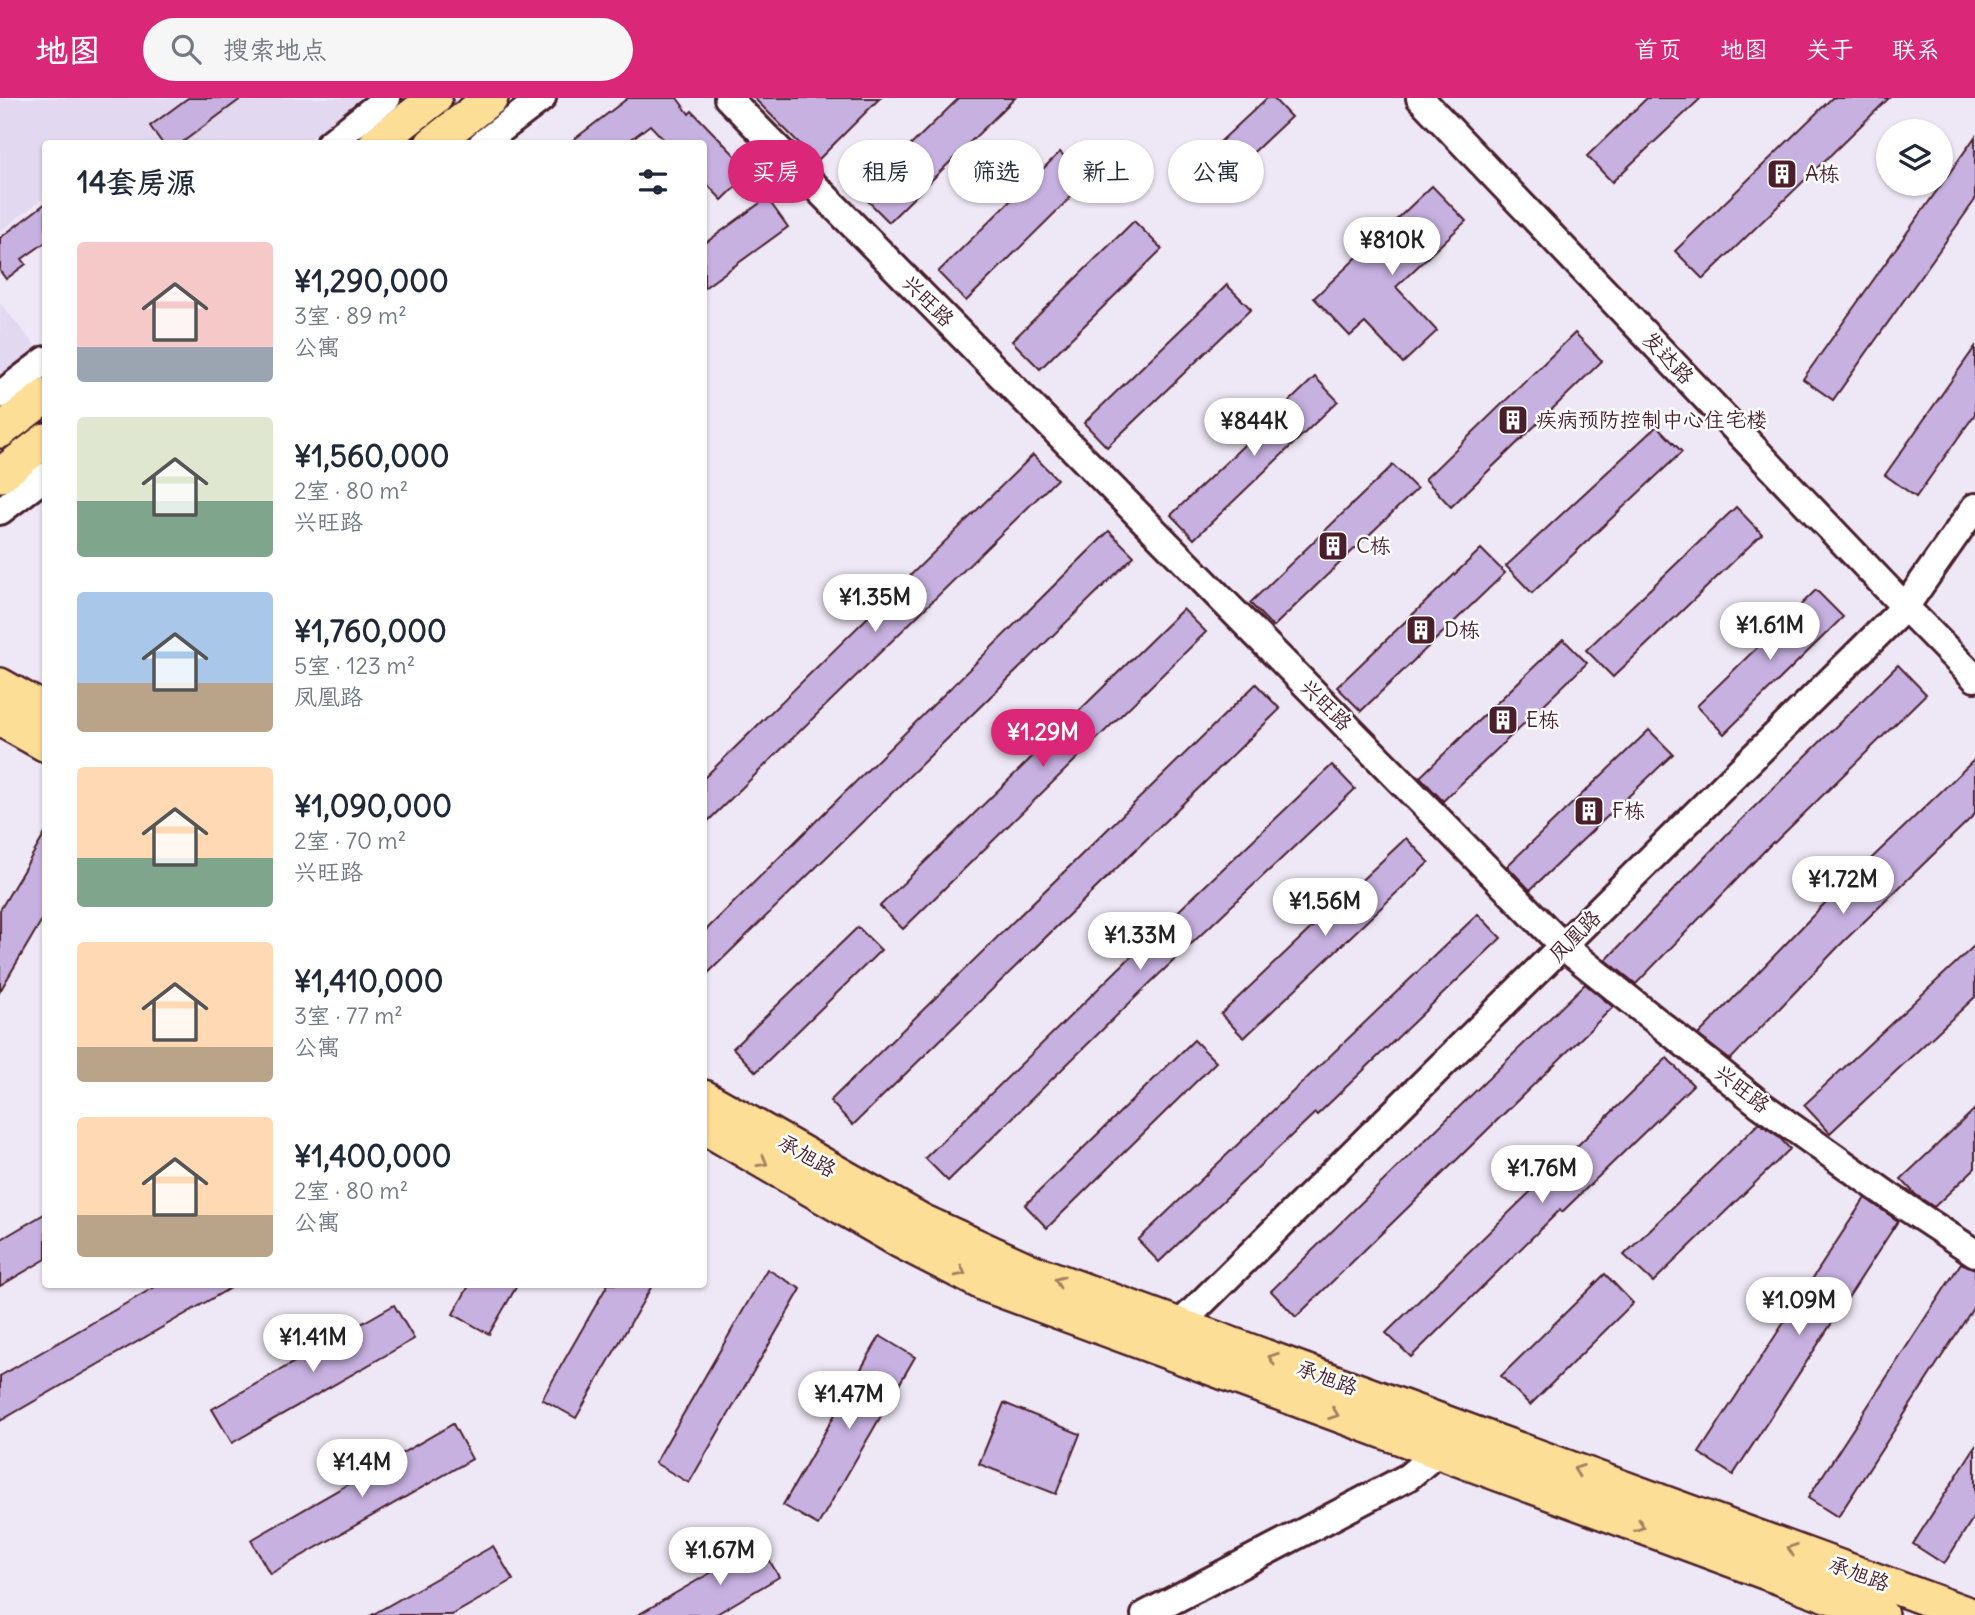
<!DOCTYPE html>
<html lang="zh">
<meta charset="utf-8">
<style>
body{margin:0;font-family:Delius,"LXGW WenKai TC",sans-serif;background:#f6f6f7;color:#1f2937;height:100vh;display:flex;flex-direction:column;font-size:26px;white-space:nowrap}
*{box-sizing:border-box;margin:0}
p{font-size:23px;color:#747a83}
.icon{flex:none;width:38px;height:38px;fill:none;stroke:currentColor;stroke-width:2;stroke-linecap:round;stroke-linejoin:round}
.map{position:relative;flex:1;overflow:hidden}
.drawer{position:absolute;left:42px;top:42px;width:665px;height:1148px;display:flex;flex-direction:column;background:#fff;border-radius:7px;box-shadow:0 2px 5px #0004}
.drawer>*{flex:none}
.guide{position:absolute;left:728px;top:42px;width:665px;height:63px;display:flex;gap:14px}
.fabs{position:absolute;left:1876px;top:21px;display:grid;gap:14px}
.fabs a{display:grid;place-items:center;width:77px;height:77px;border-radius:50%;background:#fff;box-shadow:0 2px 5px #0004;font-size:35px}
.price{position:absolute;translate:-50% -60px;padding:0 16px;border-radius:24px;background:#fff;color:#222;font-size:23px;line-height:46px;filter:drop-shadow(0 2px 4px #0008)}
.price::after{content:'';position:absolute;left:50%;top:42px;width:21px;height:16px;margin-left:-10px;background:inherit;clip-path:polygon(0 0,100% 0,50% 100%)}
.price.active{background:#db2777;color:#fff}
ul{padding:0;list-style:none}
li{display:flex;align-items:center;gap:21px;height:175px;padding:0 35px}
li span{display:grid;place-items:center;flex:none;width:196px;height:140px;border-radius:7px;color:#555}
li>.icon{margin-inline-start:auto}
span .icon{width:84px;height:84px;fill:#fffc;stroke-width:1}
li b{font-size:30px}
h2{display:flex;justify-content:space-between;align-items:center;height:84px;padding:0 35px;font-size:30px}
.pill{padding:0 24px;border-radius:32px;background:#fff;box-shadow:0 2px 5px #0004;font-size:24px;line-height:63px}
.pill.active{background:#db2777;color:#fff}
header{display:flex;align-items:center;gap:42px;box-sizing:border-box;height:98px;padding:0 35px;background:#db2777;color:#fff}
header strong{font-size:33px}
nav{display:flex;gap:38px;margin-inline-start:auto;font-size:24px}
.search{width:490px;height:63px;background:#f6f6f7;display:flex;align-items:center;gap:18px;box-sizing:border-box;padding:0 24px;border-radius:38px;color:#747a83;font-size:26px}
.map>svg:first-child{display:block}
</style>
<header>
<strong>地图</strong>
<div class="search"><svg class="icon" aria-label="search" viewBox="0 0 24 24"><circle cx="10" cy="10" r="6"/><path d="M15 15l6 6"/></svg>搜索地点</div>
<nav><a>首页</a><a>地图</a><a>关于</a><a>联系</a></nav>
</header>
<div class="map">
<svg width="1975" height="1517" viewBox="0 0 1975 1517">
<rect width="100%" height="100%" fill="#eee8f6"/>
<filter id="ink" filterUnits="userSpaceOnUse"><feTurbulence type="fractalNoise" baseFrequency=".0143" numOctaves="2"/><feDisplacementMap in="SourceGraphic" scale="14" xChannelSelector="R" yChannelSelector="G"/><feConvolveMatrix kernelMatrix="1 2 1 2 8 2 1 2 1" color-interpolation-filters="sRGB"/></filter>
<g filter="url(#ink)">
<!-- built -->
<g fill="#e2d8f0">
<polygon points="0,0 362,0 304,45 46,46 45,99 0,133"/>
<polygon points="0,205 41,255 0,287"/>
</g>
<!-- building -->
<g fill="#c7b1e1" stroke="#4a1f2b" stroke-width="2">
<polygon points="188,0 242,0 180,46 163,46 150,28"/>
<polygon points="628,0 677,0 689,16 692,13 751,74 722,102 704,83 704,46 668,46 650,27 625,46 568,46"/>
<polygon points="754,0 880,0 817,63"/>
<polygon points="959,0 1015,0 889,124 861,96"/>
<polygon points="1267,0 1273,0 1291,19 1226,80 1205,58"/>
<polygon points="1647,0 1701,0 1612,84 1587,58"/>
<polygon points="1832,0 1889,0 1703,181 1675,153"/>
<polygon points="1975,39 1975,102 1833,302 1803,281"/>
<polygon points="1060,54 1088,82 966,203 938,174"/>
<polygon points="1432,88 1466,123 1396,189 1437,233 1403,265 1365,225 1350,238 1314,200"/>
<polygon points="767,100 788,129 704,190 704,146"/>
<polygon points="46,105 46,144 22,161 26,166 6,181 0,173 0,140"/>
<polygon points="1134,123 1162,151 1040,271 1012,243"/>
<polygon points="1227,187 1251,211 1107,349 1084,325"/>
<polygon points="1575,235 1602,263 1451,409 1425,381"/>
<polygon points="1975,249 1975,316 1916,399 1885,377"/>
<polygon points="1315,279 1338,303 1194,441 1171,417"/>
<polygon points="1657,328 1682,354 1532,495 1506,468"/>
<polygon points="1033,357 1057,381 704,727 704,680"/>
<polygon points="1393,367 1417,391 1273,529 1250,505"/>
<polygon points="1736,409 1762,436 1613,579 1586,552"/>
<polygon points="1109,433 1134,458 704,879 704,834"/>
<polygon points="1481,451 1505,475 1361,613 1337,589"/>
<polygon points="1816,492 1843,519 1724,636 1697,608"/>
<polygon points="1183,511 1206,534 903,831 880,808"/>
<polygon points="1563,541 1587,565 1443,703 1420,679"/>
<polygon points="1898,567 1926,596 1774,745 1773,744 1636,886 1606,862 1732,731"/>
<polygon points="1256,586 1280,611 853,1027 830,1003"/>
<polygon points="1649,632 1673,656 1530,792 1507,768"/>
<polygon points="1975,661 1975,716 1840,847 1730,962 1698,937 1826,804"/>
<polygon points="1332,667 1355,691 1150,885 948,1083 925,1060 1147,843"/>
<polygon points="46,734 46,815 0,893 0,812"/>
<polygon points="1406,740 1429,764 1244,940 1221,916"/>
<polygon points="1478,816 1501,840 1317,1017 1315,1015 1159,1164 1138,1142"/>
<polygon points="858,829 881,852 756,974 733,950"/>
<polygon points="1975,847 1975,899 1830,1035 1804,1007"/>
<polygon points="1585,886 1613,909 1296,1219 1271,1193"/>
<polygon points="1194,942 1216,964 1047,1130 1025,1107"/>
<polygon points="1667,960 1693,987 1562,1114 1560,1112 1411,1259 1386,1235"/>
<polygon points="1975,1011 1975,1070 1934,1109 1916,1097 1901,1081"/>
<polygon points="1759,1025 1778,1038 1790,1051 1653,1184 1624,1157"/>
<polygon points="1865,1100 1898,1123 1733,1377 1699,1355"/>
<polygon points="46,1115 46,1161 0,1188 0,1142"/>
<polygon points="1961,1165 1975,1171 1975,1207 1838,1419 1808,1400"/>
<polygon points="767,1171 801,1191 689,1385 655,1365"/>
<polygon points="1605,1176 1633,1205 1530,1307 1501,1278"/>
<polygon points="160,1186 237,1186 0,1323 0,1278"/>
<polygon points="470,1186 518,1186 489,1236 453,1216"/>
<polygon points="608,1186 653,1186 576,1320 542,1301"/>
<polygon points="394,1207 414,1241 232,1345 212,1311"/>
<polygon points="880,1238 915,1259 818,1427 783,1407"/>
<polygon points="1004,1305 1080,1336 1056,1396 979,1366"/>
<polygon points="453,1326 472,1361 270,1476 251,1442"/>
<polygon points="1975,1349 1975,1417 1944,1466 1913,1446"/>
<polygon points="760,1446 779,1479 715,1517 638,1517"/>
<polygon points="493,1448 513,1482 452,1517 372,1517"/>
</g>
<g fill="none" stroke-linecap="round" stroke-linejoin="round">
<!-- minor casing -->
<g stroke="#4a1f2b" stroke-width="32">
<g id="minor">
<polyline points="728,0 1564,849 1761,1007 1889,1098 1975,1155"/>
<polyline points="1420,0 1905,509 1975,580"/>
<polyline points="329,46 387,0"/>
<polyline points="482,46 542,0"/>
<polyline points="0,297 46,262"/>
<polyline points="0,413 46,378"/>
<polyline points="1167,1239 1905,509 1975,409"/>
<polyline points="1145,1517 1408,1379 1438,1354"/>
</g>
</g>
<!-- major casing -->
<g stroke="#4a1f2b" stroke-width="38">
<g id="major">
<polyline points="376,46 435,0"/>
<polyline points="432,46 491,0"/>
<polyline points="0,333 46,298"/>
<polyline points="0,377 46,342"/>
<polyline points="0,587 46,613"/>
<polyline points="0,621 46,647"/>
<polyline points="704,999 922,1123 1029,1172 1971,1517"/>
<polyline points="704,1029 900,1143 986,1187 1881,1517"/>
</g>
</g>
<!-- minor -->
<use href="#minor" stroke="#fff" stroke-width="26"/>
<!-- major -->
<use href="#major" stroke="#fdde96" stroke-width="33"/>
</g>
<!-- one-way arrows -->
<defs><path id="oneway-chevron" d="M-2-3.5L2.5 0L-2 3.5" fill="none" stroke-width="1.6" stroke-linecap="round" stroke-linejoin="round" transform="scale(1.75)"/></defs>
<g stroke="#a47e60">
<use href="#oneway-chevron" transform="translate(763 1064) rotate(30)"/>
<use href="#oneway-chevron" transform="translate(961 1174) rotate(27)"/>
<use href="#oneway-chevron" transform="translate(1059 1183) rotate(-159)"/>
<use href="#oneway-chevron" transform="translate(1273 1260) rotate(-160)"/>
<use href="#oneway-chevron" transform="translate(1334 1316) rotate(20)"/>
<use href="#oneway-chevron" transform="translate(1578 1372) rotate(-160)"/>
<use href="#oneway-chevron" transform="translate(1640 1428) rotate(20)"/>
<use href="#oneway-chevron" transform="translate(1792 1451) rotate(-160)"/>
</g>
</g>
<!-- icons -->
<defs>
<g id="building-square" transform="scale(1.575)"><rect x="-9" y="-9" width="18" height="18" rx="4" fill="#4a1f2b" stroke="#fff"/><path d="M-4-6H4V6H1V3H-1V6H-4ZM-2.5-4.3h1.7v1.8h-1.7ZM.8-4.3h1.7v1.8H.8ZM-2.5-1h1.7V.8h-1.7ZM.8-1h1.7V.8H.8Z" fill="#fff"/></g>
</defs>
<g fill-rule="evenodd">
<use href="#building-square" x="1782" y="76"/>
<use href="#building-square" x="1513" y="322"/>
<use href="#building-square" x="1333" y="448"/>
<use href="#building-square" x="1421" y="532"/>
<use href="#building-square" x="1503" y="622"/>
<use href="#building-square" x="1589" y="713"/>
</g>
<g text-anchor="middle" stroke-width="5" stroke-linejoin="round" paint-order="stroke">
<!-- poi labels -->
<g font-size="21" fill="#4a1f2b" stroke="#fff" text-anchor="start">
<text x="1805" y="83">A栋</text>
<text x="1536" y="329">疾病预防控制中心住宅楼</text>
<text x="1356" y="455">C栋</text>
<text x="1444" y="539">D栋</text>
<text x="1526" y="629">E栋</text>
<text x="1612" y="720">F栋</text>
</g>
<!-- street labels -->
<g font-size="21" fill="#4a1f2b" stroke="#fff">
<text transform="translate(928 203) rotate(45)" y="7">兴旺路</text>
<text transform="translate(1668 260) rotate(46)" y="7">发达路</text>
<text transform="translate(1326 607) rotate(45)" y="7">兴旺路</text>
<text transform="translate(1575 838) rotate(-45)" y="7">凤凰路</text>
<text transform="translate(1742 991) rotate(38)" y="7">兴旺路</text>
<text transform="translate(807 1058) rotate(30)" y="7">承旭路</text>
<text transform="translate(1327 1280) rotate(20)" y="7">承旭路</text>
<text transform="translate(1859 1476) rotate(20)" y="7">承旭路</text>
</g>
</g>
</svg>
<div class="fabs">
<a><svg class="icon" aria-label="layers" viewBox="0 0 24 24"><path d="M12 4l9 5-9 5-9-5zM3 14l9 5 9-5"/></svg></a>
</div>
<b class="price" style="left:1392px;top:179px">¥810K</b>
<b class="price" style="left:1254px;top:360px">¥844K</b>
<b class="price" style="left:875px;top:536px">¥1.35M</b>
<b class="price" style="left:1770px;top:564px">¥1.61M</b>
<b class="price active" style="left:1043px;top:671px">¥1.29M</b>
<b class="price" style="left:1843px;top:818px">¥1.72M</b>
<b class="price" style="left:1325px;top:840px">¥1.56M</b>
<b class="price" style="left:1140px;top:874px">¥1.33M</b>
<b class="price" style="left:1542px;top:1107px">¥1.76M</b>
<b class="price" style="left:1799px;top:1239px">¥1.09M</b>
<b class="price" style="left:313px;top:1276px">¥1.41M</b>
<b class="price" style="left:849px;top:1333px">¥1.47M</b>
<b class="price" style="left:362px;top:1401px">¥1.4M</b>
<b class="price" style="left:720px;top:1489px">¥1.67M</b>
<div class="guide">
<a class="pill active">买房</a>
<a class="pill">租房</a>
<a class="pill">筛选</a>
<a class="pill">新上</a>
<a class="pill">公寓</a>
</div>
<section class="drawer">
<h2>14套房源<svg class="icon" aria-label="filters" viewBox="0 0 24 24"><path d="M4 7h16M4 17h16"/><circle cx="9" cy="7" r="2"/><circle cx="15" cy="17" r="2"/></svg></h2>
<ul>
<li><span style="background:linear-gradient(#f6c9c9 75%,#9aa5b1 0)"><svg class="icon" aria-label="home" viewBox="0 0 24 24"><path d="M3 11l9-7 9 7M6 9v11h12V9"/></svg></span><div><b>¥1,290,000</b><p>3室 · 89 m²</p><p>公寓</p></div></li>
<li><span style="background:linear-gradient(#dfe7d0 60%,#7fa58c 0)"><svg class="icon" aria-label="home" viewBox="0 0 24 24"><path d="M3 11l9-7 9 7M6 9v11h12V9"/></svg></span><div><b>¥1,560,000</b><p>2室 · 80 m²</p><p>兴旺路</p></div></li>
<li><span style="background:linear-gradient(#a9c7e8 65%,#b9a48a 0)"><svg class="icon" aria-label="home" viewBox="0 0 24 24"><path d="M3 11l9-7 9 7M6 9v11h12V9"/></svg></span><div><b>¥1,760,000</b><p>5室 · 123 m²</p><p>凤凰路</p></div></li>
<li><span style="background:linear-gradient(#ffd9b3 65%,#7fa58c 0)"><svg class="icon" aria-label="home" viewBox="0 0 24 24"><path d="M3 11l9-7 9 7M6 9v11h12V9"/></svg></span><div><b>¥1,090,000</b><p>2室 · 70 m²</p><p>兴旺路</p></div></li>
<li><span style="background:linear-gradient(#ffd9b3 75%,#b9a48a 0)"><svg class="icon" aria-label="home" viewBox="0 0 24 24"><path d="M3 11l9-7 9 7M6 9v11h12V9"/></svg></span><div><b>¥1,410,000</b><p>3室 · 77 m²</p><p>公寓</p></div></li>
<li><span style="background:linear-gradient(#ffd9b3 70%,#b9a48a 0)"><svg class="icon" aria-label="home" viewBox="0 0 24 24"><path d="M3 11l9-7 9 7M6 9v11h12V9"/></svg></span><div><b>¥1,400,000</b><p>2室 · 80 m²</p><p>公寓</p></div></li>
</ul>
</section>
</div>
